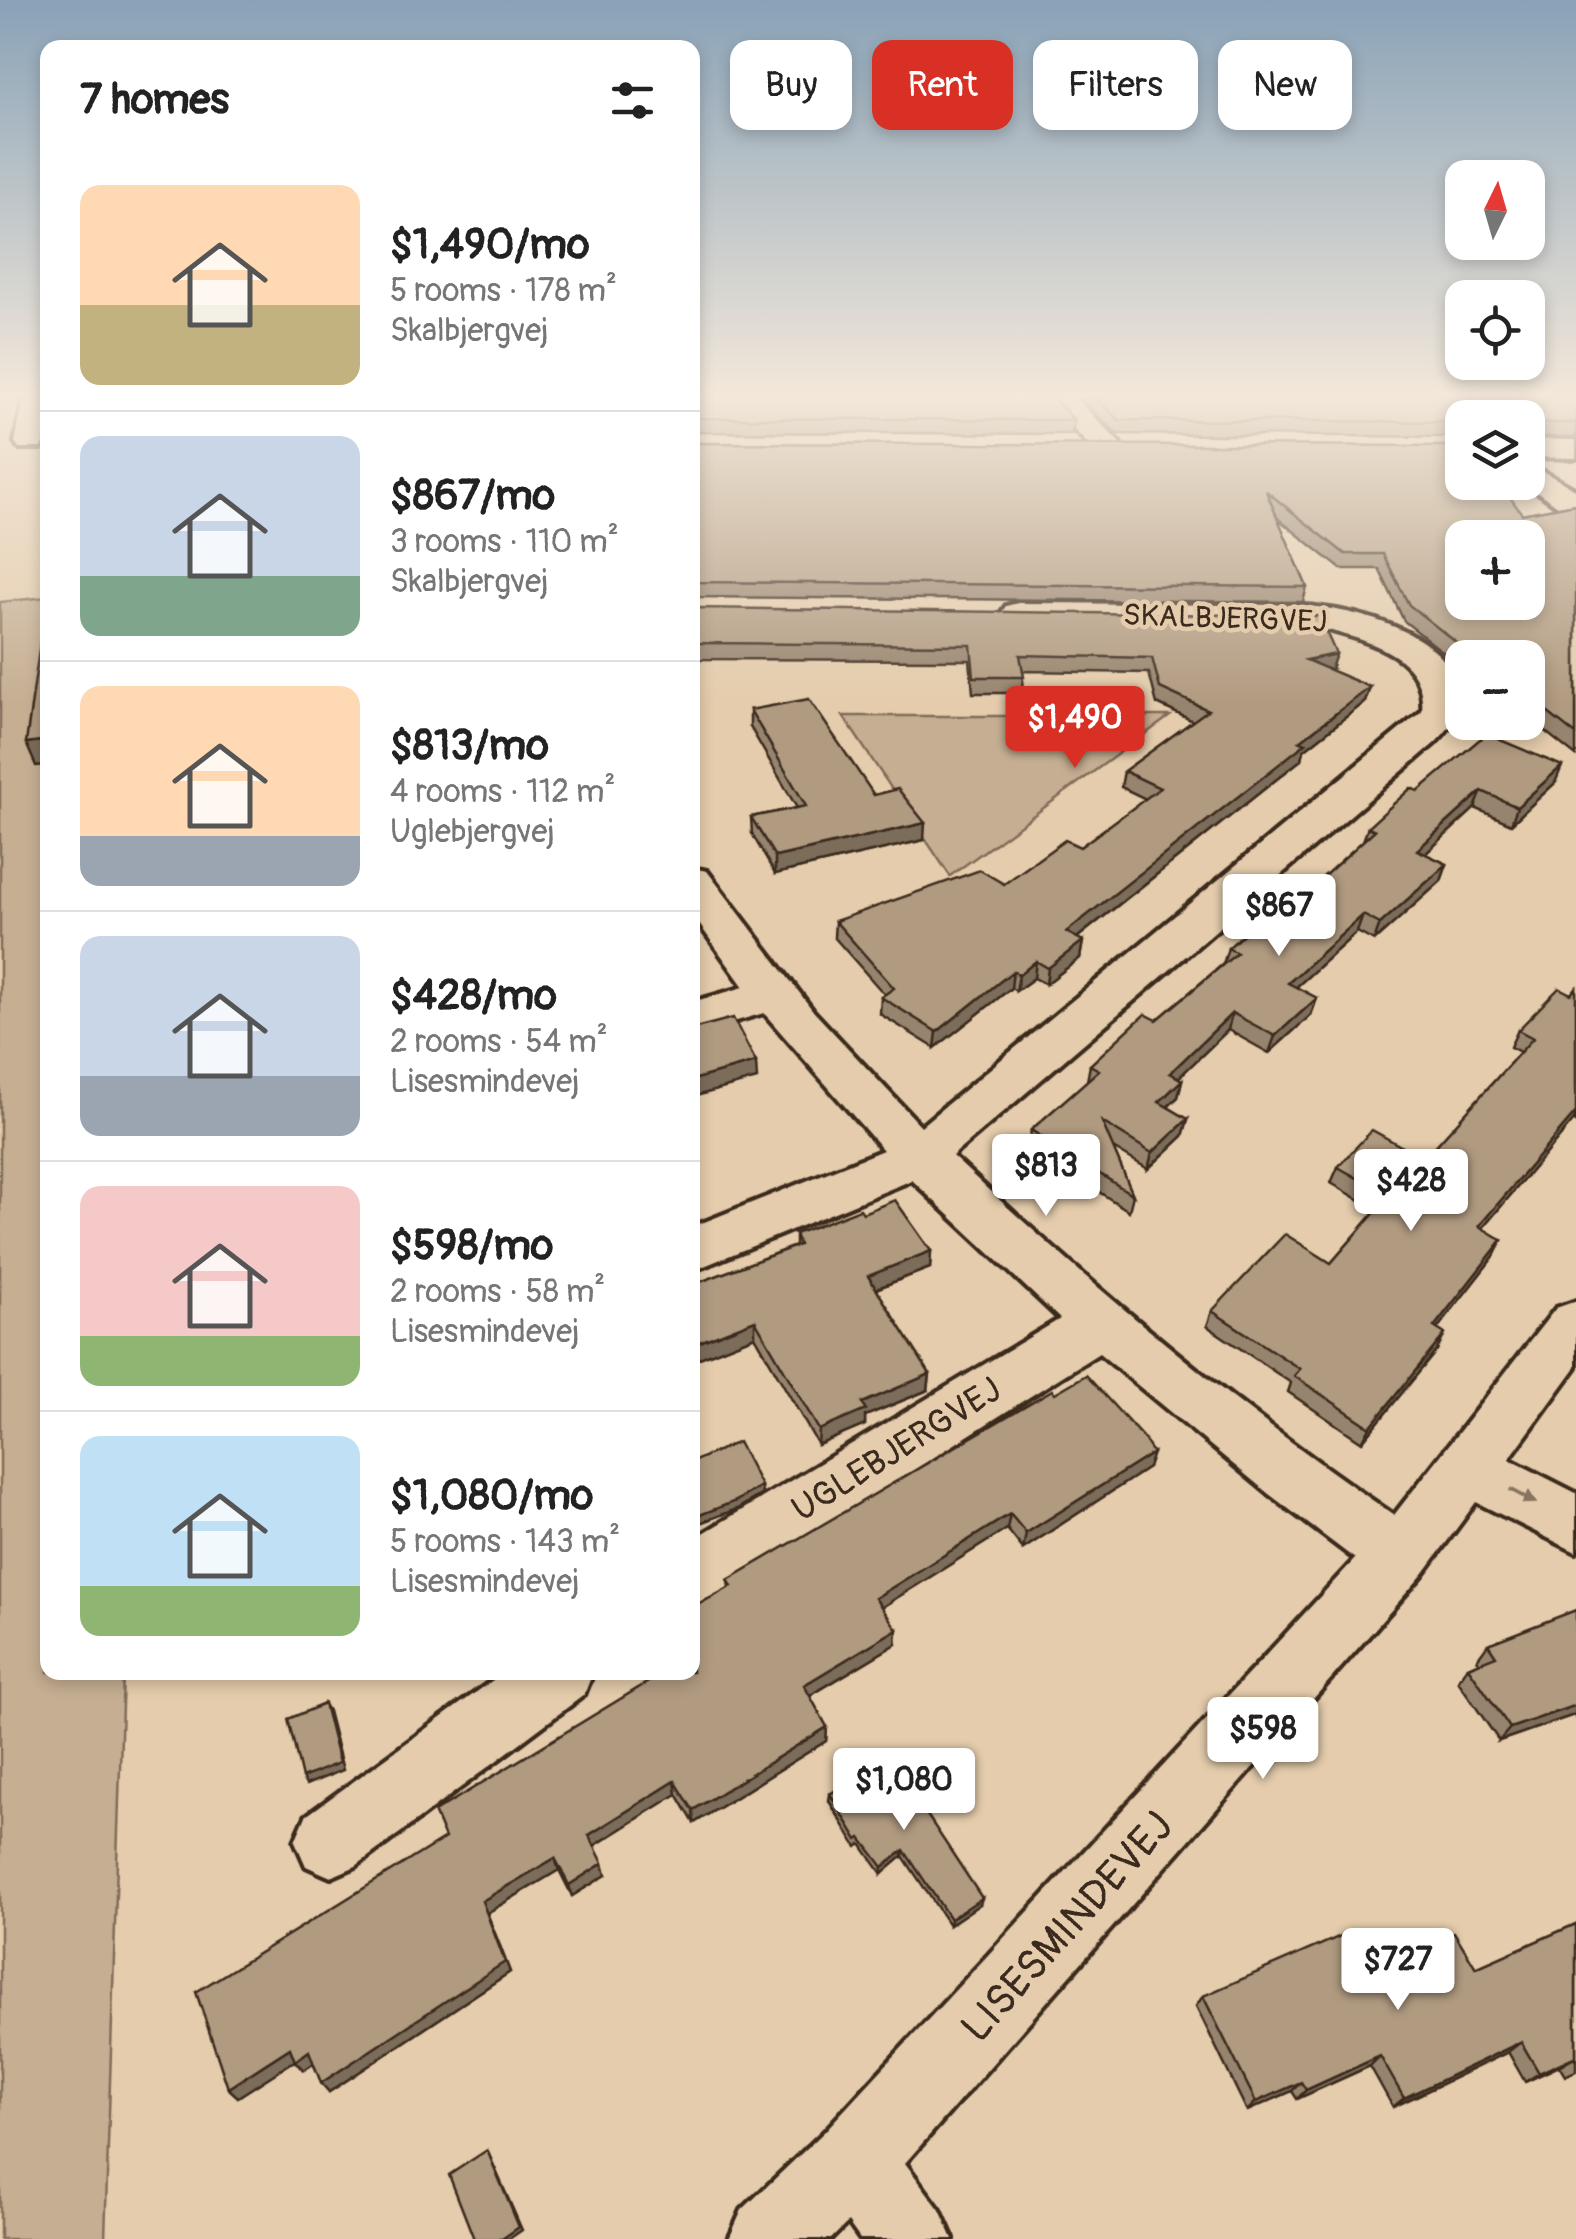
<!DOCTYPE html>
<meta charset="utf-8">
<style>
body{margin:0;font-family:Pangolin,sans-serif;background:#f2f2f2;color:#222;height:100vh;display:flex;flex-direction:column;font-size:38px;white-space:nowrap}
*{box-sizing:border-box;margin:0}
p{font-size:32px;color:#767676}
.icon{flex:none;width:55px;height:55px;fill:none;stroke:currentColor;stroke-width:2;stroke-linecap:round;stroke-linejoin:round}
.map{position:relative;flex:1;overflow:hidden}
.drawer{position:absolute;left:40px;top:40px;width:660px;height:1640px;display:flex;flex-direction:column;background:#fff;border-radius:20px;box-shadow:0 5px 15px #0003}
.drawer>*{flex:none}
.top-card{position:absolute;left:730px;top:40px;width:695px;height:90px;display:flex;gap:20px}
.needle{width:65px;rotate:5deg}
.buttons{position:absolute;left:1445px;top:160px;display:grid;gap:20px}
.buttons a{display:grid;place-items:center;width:100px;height:100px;border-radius:20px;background:#fff;box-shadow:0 5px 15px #0003;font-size:50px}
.price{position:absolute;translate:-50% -85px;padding:0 22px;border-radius:10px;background:#fff;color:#222;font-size:32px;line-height:65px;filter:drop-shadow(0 2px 5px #0008)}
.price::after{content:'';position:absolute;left:50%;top:60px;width:30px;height:22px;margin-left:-15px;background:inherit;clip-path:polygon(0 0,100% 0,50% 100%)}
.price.current{background:#d93025;color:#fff}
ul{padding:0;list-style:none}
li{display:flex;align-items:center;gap:30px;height:250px;padding:0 40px}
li+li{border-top:2px solid #e0e0e0}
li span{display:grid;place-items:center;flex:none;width:280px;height:200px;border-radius:20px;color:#555}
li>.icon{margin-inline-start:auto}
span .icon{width:120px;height:120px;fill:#fffc;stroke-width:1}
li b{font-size:42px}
h2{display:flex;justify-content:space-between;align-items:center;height:120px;padding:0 40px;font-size:42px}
.tag{padding:0 35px;border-radius:20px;background:#fff;box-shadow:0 5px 15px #0003;font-size:35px;line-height:90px}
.tag.current{background:#d93025;color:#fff}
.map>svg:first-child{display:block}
</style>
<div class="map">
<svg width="1576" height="2239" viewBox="0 0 1576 2239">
<rect width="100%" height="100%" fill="#e4ccac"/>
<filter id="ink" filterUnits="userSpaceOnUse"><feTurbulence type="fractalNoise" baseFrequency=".01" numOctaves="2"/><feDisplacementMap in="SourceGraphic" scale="20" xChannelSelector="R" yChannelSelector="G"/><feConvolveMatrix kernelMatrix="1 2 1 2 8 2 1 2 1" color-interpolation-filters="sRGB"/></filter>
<g filter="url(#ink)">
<!-- green -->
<g fill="#c5ae92" stroke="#806c58" stroke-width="2.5">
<polygon points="47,597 48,1672 123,1673 105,2239 0,2239 0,602"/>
<polygon points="843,716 1170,716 950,876"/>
</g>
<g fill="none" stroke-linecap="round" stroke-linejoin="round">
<!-- street casing -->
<g stroke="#3b2a1e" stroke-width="8">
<g id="street">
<polygon points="25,392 48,392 45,442 41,448 19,448 15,442"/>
<polygon points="1039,392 1069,392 1118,441 1122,447 1118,453 1096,453"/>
<polygon points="1528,439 1576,440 1576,458 1528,457"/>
<polygon points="1528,463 1576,490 1576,513 1565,511 1523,482 1528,482"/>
<path d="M1018 603C1084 603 1151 604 1217 605 1249 606 1284 603 1316 607 1362 612 1434 632 1455 677 1468 705 1454 724 1435 743L952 1156C1090 1285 1237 1409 1394 1515L1556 1308 1576 1301V1367L1509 1459 1576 1493V1552L1476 1502 1423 1574 905 2163 940 2210 953 2239H860L848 2222 831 2239H729L742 2210 824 2132 1355 1559 1269 1494 1099 1353 714 1596 692 1604V1540L1060 1319 912 1180 692 1271V1227L883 1150 764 1013 692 1034V1002L744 987 692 914V868L707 871 814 1012 921 1126 1422 711C1427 657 1372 642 1328 630L1006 620 1001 613 1006 606Z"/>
<polygon points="504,1672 593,1672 584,1695 356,1866 331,1877 306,1866 295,1841 306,1816"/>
</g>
</g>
<!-- street -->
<use href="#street" fill="#e4ccac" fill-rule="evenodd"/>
</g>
<!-- wall -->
<g fill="#97846e" stroke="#3b2a1e" stroke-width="2.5">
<polygon points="692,392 1074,420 1072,434 692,432"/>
<polygon points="1074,392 1576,392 1576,437 1528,437 1528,418 1462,418 1462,437 1117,434"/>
<polygon points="692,443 1522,514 1576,504 1576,756 1528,718 1528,658 1462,658 1462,667 1404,621 1379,569 1341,569 1277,518 1307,587 1303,602 692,597"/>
<polygon points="692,608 1331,669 1329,670 1370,687 1365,702 1304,750 1302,759 1077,938 1083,941 1080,958 1046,984 1034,978 1016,991 1011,988 935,1048 880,1014 881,997 885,995 834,937 835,921 1004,884 1080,847 1146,799 1121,787 1124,771 1193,721 1157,704 1149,673 1023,671 1022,693 973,693 970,660 692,659"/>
<polygon points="750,710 874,795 924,840 775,874 752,834 751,817 797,808 750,727"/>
<polygon points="1555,783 1511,824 1475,808 1425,854 1447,864 1441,881 1374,941 1357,932 1296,987 1317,998 1311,1015 1269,1053 1228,1030 1178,1078 1182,1080 1178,1097 1168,1107 1188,1119 1183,1136 1148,1169 1113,1148 1133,1195 1129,1211 1028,1147 1031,1130 1087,1081 1090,1065 1157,1020 1223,964 1228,948 1299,899 1363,841 1368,827 1418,791"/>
<polygon points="1576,988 1576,1122 1574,1120 1482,1229 1502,1240 1494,1256 1437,1329 1437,1350 1362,1442 1288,1392 1291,1383 1207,1326 1212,1311 1331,1263 1377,1210 1331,1183 1338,1167 1424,1159 1520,1052 1510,1047 1518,1030 1571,994"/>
<polygon points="863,1213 931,1251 930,1268 876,1289 930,1374 928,1390 865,1416 865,1425 818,1445 755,1336 692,1361 692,1285 795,1246 795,1234"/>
<polygon points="1148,1468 1023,1549 1007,1529 882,1607 896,1644 810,1696 827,1727 826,1741 694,1823 677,1794 594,1846 606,1875 572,1896 559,1870 487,1913 510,1972 329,2092 313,2064 304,2070 294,2060 238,2097 228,2088 445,1838 649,1682 644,1672 692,1672 729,1588 728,1580"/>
<polygon points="1576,1610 1576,1718 1574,1715 1499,1741 1458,1681 1468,1667 1479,1662 1477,1659 1488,1644"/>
<polygon points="830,1794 980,1904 949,1925 903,1856 882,1874 861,1844 857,1847 829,1801"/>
<polygon points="1576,1924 1576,2071 1565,2076 1559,2066 1525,2082 1508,2052 1393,2107 1370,2066 1297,2099 1292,2091 1247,2111 1196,2006 1203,1996 1372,1968 1476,1968"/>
</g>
<!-- shaded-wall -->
<g fill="#7b6c5a" stroke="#3b2a1e" stroke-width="2.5">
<polygon points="1336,654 1331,669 1302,676 1306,660"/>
<polygon points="1370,687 1365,702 1304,750 1302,759 1064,948 1066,932 1300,741"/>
<polygon points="48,740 48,765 36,766 26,743"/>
<polygon points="1562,766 1555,783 1511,824 1517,807"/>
<polygon points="1482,791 1475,808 1411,867 1417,850"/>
<polygon points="925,823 924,840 775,874 775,857"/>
<polygon points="1447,864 1441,881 1374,941 1380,924"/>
<polygon points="1363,915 1357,932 1282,1000 1288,983"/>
<polygon points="1083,941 1080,958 1046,984 1048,968"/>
<polygon points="1036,961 1034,978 1016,991 1019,975"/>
<polygon points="1013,971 1011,988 935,1048 937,1032"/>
<polygon points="1317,998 1311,1015 1269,1053 1275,1036"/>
<polygon points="1232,1013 1228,1030 1166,1090 1170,1073"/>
<polygon points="756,1062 757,1079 692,1097 692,1080"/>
<polygon points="1182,1080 1178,1097 1155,1118 1159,1102"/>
<polygon points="1576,1112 1574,1120 1470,1243 1479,1226"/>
<polygon points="1188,1119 1183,1136 1148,1169 1152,1153"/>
<polygon points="1502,1240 1494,1256 1426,1343 1434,1327"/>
<polygon points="931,1251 930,1268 867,1292 868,1276"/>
<polygon points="755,1320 755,1336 692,1361 692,1345"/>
<polygon points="1445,1334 1437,1350 1362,1442 1370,1427"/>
<polygon points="930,1374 928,1390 865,1416 865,1425 818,1445 819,1430 862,1403"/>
<polygon points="1153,1453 1148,1468 1023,1549 1026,1533"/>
<polygon points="761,1486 762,1494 737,1509 692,1526 692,1518"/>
<polygon points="1010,1514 1007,1529 874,1612 875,1598"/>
<polygon points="897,1629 896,1644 804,1699 804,1685"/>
<polygon points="324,1704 328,1711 343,1770 306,1785 302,1778"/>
<polygon points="1576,1705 1576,1712 1574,1715 1499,1741 1510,1728"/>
<polygon points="827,1727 826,1741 694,1823 693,1810"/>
<polygon points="675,1781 677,1794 592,1847 589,1835"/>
<polygon points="904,1850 903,1856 882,1874 883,1867"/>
<polygon points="555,1858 559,1870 487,1913 510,1972 329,2092 321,2083 482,1901"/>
<polygon points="603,1863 606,1875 572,1896 569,1885"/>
<polygon points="982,1898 980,1904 949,1925 950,1919"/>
<polygon points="1521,2042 1508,2052 1393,2107 1404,2098"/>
<polygon points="290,2048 299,2058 238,2097 228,2088"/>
<polygon points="309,2051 317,2061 304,2070 295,2061"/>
<polygon points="1380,2056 1370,2066 1297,2099 1306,2090"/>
<polygon points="1574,2057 1559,2066 1525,2082 1539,2073"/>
<polygon points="1301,2082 1292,2091 1247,2111 1256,2102"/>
<polygon points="487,2150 522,2230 509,2239 502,2239"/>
</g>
<!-- building -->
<g fill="#b09a80" stroke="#3b2a1e" stroke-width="2.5" fill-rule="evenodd">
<polygon points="692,392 1048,392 1074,420 692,418"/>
<polygon points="1090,392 1576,392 1576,423 1528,423 1528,418 1462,418 1462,422 1119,420"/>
<path d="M692 443 1462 446V482H1499L1522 514 1576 504V735L1528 697V658H1476L1409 605 1383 554H1345L1266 491 1307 587 692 582ZM1462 538H1528V602H1462Z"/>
<polygon points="48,585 48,740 26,743"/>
<polygon points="692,608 1319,616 1336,654 1306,660 1370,687 1300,741 1306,743 1066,932 1083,941 1048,968 1036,961 1019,975 1013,971 937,1032 881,997 894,988 835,921 980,870 1004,884 1065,840 1080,847 1160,788 1124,771 1208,710 1160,688 1152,658 1020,655 1024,677 974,677 971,645 692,643"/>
<polygon points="809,699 874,795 898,789 925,823 775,857 751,817 806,806 750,710"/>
<polygon points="1486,734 1562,766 1517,807 1482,791 1417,850 1447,864 1380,924 1363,915 1288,983 1317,998 1275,1036 1232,1013 1170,1073 1182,1080 1159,1102 1188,1119 1152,1153 1102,1122 1133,1195 1031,1130 1099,1070 1090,1065 1145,1014 1157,1020 1237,953 1228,948 1288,893 1299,899 1375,830 1368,827 1411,788 1418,791"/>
<polygon points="1559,988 1571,994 1576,988 1576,1112 1479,1226 1502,1240 1434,1327 1445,1334 1370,1427 1294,1376 1300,1369 1212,1311 1285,1234 1331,1263 1389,1196 1338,1167 1372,1130 1424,1159 1533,1038 1518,1030"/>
<polygon points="733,1018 756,1062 692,1080 692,1029"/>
<polygon points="895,1200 931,1251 868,1276 930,1374 862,1403 866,1410 819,1430 755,1320 692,1345 692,1285 799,1245 795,1234 860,1209 863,1213"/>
<polygon points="1086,1375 1144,1439 1153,1453 1026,1533 1010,1514 875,1598 897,1629 804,1685 827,1727 693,1810 675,1781 589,1835 603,1863 569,1885 555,1858 482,1901 505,1962 321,2083 309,2051 295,2061 290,2048 228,2088 196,1992 445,1838 434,1812 653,1679 649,1672 692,1672 692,1608 732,1586 728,1580 1052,1390 1055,1393"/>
<polygon points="738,1442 761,1486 736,1501 692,1518 692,1462"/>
<polygon points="1576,1610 1576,1705 1510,1728 1468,1667 1496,1656 1488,1644"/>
<polygon points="324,1704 339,1763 302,1778 288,1719"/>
<polygon points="888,1756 982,1898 950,1919 904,1850 883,1867 861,1838 858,1840 830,1794"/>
<polygon points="1576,1924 1576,2061 1574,2057 1539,2073 1521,2042 1404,2098 1380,2056 1306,2090 1301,2082 1256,2102 1203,1996 1352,1931 1372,1968 1454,1932 1476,1968"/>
<polygon points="487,2150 519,2227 502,2239 474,2239 449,2175"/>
</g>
<!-- one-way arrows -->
<defs><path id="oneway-solid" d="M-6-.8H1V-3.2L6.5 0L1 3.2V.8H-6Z" transform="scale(2.5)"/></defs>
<use fill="#87735e" href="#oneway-solid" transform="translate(1523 1496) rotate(28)"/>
</g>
<!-- sky -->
<linearGradient id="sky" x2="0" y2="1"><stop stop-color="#89a2b7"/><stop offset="0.56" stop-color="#f3e8da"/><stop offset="1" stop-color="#f3e8da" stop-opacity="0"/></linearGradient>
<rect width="1576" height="705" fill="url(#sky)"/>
<g text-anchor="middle" stroke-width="9" stroke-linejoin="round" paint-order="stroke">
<!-- far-street labels -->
<g font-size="30" fill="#3b2a1e" stroke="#e4ccac">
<text transform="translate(1225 618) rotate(2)" y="10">SKALBJERGVEJ</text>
</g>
<!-- street labels -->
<g font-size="35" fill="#3b2a1e" stroke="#e4ccac">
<text transform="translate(896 1449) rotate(-32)" y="12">UGLEBJERGVEJ</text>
</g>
<!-- near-street labels -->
<g font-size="42" fill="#3b2a1e" stroke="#e4ccac">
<text transform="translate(1066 1926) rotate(-48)" y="15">LISESMINDEVEJ</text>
</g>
</g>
</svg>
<div class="buttons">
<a><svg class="needle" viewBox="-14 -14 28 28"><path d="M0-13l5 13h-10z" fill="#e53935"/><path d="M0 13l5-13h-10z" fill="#767676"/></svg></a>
<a><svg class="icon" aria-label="locate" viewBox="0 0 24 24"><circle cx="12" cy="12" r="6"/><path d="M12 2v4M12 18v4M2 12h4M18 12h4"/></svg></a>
<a><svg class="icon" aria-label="layers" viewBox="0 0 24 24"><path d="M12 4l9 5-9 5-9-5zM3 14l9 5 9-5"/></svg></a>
<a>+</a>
<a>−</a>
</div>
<b class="price current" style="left:1075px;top:771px">$1,490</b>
<b class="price" style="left:1279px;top:959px">$867</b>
<b class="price" style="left:1046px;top:1219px">$813</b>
<b class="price" style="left:1411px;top:1234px">$428</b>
<b class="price" style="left:1263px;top:1782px">$598</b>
<b class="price" style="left:904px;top:1833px">$1,080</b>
<b class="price" style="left:1398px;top:2013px">$727</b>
<div class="top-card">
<a class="tag">Buy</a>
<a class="tag current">Rent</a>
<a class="tag">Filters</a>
<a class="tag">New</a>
</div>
<section class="drawer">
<h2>7 homes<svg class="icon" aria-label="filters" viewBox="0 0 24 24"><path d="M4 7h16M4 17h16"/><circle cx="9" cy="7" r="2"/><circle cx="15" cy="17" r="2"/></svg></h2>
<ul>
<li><span style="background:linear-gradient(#ffd9b3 60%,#c2b280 0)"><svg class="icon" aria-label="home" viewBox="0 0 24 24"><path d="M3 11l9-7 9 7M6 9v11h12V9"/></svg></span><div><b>$1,490/mo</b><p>5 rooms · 178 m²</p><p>Skalbjergvej</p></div></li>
<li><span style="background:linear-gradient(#c9d6e8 70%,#7fa58c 0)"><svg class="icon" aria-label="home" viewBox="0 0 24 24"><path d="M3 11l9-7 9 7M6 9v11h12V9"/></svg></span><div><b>$867/mo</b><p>3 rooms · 110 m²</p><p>Skalbjergvej</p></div></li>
<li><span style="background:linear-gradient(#ffd9b3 75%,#9aa5b1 0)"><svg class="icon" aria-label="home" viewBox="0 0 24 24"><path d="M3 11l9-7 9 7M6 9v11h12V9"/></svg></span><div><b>$813/mo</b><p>4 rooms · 112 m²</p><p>Uglebjergvej</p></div></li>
<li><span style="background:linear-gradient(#c9d6e8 70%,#9aa5b1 0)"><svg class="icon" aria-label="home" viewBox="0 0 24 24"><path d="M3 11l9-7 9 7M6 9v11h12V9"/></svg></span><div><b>$428/mo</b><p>2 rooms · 54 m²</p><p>Lisesmindevej</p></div></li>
<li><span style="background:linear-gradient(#f6c9c9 75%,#8fb573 0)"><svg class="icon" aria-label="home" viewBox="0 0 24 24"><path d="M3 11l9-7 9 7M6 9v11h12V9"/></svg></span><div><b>$598/mo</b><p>2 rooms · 58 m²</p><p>Lisesmindevej</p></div></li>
<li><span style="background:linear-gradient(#bfe0f5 75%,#8fb573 0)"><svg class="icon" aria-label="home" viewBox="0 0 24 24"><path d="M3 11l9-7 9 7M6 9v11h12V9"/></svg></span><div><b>$1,080/mo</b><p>5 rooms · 143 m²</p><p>Lisesmindevej</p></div></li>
</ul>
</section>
</div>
